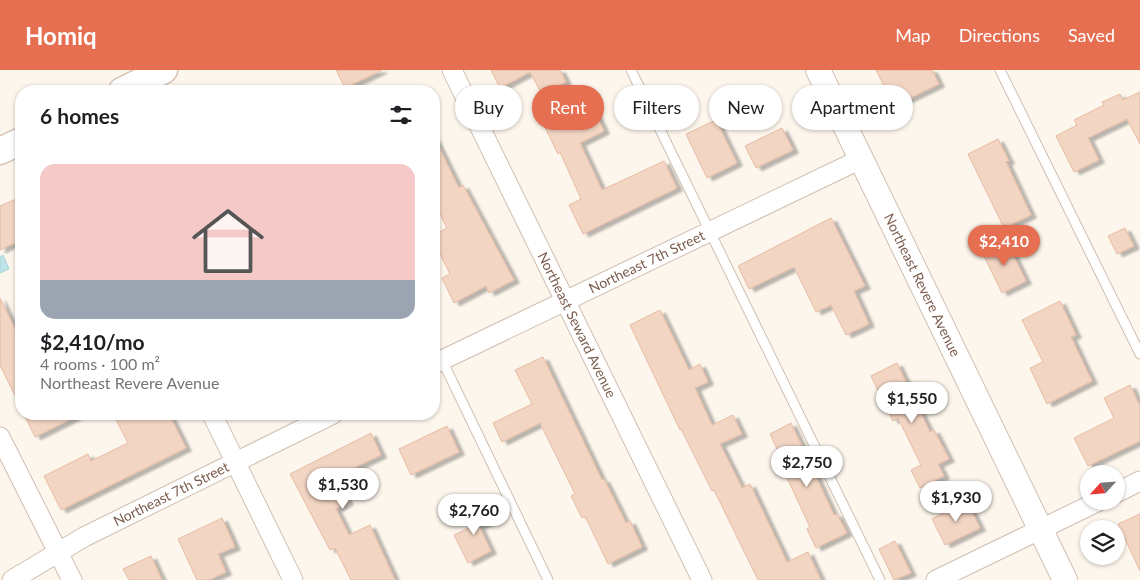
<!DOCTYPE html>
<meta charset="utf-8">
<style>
body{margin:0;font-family:Lato,sans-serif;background:#f6f6f6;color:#202124;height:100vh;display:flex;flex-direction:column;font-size:19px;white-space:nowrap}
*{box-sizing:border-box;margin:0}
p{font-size:16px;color:#757577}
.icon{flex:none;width:28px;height:28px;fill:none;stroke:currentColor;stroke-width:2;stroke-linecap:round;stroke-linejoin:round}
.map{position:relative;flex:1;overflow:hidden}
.drawer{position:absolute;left:15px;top:15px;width:425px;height:335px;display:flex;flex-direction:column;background:#fff;border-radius:20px;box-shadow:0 1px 4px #0004}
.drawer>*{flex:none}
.banner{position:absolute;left:455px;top:15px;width:475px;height:45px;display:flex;gap:10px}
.needle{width:32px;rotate:244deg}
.tools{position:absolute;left:1080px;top:395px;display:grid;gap:10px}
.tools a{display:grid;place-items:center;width:45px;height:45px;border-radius:50%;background:#fff;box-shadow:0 1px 4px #0004;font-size:25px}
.price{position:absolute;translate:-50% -42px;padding:0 11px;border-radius:18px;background:#fff;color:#222;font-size:16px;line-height:32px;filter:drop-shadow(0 1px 2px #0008)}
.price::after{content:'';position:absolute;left:50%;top:30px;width:15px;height:11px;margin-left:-8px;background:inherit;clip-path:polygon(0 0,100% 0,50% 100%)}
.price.current{background:#e76f51;color:#fff}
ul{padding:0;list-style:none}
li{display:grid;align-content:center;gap:10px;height:265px;padding:0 25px}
li span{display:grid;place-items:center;height:155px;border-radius:15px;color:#555}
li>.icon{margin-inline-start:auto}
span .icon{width:90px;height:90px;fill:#fffc;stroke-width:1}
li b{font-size:21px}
h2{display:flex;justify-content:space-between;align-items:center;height:60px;padding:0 25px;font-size:21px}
.chip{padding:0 18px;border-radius:22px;background:#fff;box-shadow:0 1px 4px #0004;font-size:18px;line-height:45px}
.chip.current{background:#e76f51;color:#fff}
header{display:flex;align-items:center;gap:30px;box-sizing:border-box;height:70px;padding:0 25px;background:#e76f51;color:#fff}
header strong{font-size:24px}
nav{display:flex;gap:28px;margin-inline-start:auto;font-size:18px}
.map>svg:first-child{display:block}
</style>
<header>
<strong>Homiq</strong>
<nav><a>Map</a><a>Directions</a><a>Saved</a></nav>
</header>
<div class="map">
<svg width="1140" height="510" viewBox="0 0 1140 510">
<defs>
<filter id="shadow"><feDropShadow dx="5.5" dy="3" stdDeviation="1" flood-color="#0004"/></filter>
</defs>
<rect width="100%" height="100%" fill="#fdf6ec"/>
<!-- water -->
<polygon fill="#bfe3e8" stroke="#a5d3da" points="3,185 9,199 0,203 0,187"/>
<!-- building -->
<g fill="#f3d5c3" stroke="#e6bba3" filter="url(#shadow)">
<polygon points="336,0 382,0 345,18"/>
<polygon points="491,0 560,0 566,12 555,17 568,45 591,33 604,61 580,73 602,120 664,91 677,118 583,164 569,135 581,129 560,82 558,84 533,33 544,28 530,2 500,18"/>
<polygon points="876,0 932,0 939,14 894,36"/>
<polygon points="1140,22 1140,74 1127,49 1088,68 1099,90 1074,102 1056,66 1077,55 1074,50 1104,35 1102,32 1120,24 1123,30"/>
<polygon points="716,50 737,93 707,108 686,64"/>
<polygon points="782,58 793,80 756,98 745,76"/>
<polygon points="434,67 459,118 463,115 514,210 489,223 486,216 454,233 442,208 450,204 434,172 434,165 447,158 434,132"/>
<polygon points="998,69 1009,91 1006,92 1031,145 1004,158 968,84"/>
<polygon points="21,127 21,170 0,180 0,136"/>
<polygon points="831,148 865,216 854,221 869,254 846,265 831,235 816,242 794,197 749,219 738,196"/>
<polygon points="1125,158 1134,176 1117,184 1108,166"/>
<polygon points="1007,172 1026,211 1002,223 983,184"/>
<polygon points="0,228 21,271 21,338 0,295"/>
<polygon points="1060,231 1076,265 1071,267 1092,311 1047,334 1030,298 1043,292 1022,250"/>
<polygon points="660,240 689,300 700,294 708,312 695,318 712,355 733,345 742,364 720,374 742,418 750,414 787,492 808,482 821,510 758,510 714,420 712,421 681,359 680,360 630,255"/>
<polygon points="543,287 602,410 604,409 626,453 630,451 642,477 608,494 585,446 582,448 571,426 575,424 540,353 502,372 493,353 532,334 515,300"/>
<polygon points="897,293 930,362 934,360 949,389 938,394 944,406 920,418 911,400 921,395 898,348 893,351 871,306"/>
<polygon points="1130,315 1140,336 1140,371 1088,396 1074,368 1114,348 1104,328"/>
<polygon points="24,344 81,344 35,367"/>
<polygon points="113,344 169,344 186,378 61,440 44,406 88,384 91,391 128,373"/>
<polygon points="791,353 834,445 837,444 847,463 816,478 807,459 810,457 782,397 785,396 770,364"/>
<polygon points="447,356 459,382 411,405 399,379"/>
<polygon points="371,363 381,385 335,407 348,432 336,439 349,465 370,455 395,510 351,510 335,478 330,480 290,404"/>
<polygon points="967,431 980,458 945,475 932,449"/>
<polygon points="483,436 490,451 479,456 491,481 468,493 454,465 469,458 463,445"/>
<polygon points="1140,444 1140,501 1118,454"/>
<polygon points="222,448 235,477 218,484 226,502 209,510 197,510 178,469"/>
<polygon points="895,471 911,503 894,510 879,479"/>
<polygon points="151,486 162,510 129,510 123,499"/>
</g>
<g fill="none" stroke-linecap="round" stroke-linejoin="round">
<!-- service casing -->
<g stroke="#d1beb0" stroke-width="11">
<g id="service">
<polyline points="631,0 880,510"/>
<polyline points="1000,0 1140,284"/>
<polyline points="442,290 548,510"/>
</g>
</g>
<!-- minor casing -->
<g stroke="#d1beb0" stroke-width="21">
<g id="minor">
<path id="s1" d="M452 0 702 510"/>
<path id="s2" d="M434 294 861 89"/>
<polyline points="212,344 293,510"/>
<polyline points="0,367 72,510"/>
<polyline points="1116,423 1140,411"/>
<path id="s3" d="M12 510 84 467 333 344"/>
<polyline points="936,510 1099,431"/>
</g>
</g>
<!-- tertiary casing -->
<g stroke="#d1beb0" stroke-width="26">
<g id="tertiary">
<path id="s4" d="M818 0 1065 510"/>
</g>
</g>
<!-- secondary casing -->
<g stroke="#d6c0b0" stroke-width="29">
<g id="secondary">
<polyline points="122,21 164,0"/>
<polyline points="0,81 21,71"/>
</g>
</g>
<!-- service -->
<use href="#service" stroke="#fff" stroke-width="9"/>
<!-- minor -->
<use href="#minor" stroke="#fff" stroke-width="19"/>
<!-- tertiary -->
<use href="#tertiary" stroke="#fff" stroke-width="24"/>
<!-- secondary -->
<use href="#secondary" stroke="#fff" stroke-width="26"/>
</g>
<g text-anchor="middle" stroke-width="4" stroke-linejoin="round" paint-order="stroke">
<!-- street labels -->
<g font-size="14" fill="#7a5c4d" stroke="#fffaf3">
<text dy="5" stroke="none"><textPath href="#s2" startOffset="236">Northeast 7th Street</textPath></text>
<text dy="5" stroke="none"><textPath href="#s4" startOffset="239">Northeast Revere Avenue</textPath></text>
<text dy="5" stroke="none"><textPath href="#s1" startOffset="284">Northeast Seward Avenue</textPath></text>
<text dy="5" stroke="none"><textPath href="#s3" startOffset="181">Northeast 7th Street</textPath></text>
</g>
</g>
</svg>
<div class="tools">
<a><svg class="needle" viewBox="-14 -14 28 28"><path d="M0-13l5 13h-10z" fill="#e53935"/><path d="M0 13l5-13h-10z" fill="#757577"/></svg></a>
<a><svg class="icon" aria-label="layers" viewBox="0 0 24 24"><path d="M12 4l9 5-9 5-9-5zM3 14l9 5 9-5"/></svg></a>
</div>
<b class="price current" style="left:1004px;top:197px">$2,410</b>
<b class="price" style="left:912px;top:354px">$1,550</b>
<b class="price" style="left:807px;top:418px">$2,750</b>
<b class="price" style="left:343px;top:440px">$1,530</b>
<b class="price" style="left:956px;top:453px">$1,930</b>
<b class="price" style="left:474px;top:466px">$2,760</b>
<div class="banner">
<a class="chip">Buy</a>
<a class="chip current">Rent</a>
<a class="chip">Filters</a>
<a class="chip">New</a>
<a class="chip">Apartment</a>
</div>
<section class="drawer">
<h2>6 homes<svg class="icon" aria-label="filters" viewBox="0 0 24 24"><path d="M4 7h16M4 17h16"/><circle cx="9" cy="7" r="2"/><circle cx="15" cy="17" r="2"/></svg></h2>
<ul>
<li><span style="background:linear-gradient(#f6c9c9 75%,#9aa5b1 0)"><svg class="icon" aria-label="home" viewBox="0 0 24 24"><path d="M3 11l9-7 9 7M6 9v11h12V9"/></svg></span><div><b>$2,410/mo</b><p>4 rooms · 100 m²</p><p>Northeast Revere Avenue</p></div></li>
</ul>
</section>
</div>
